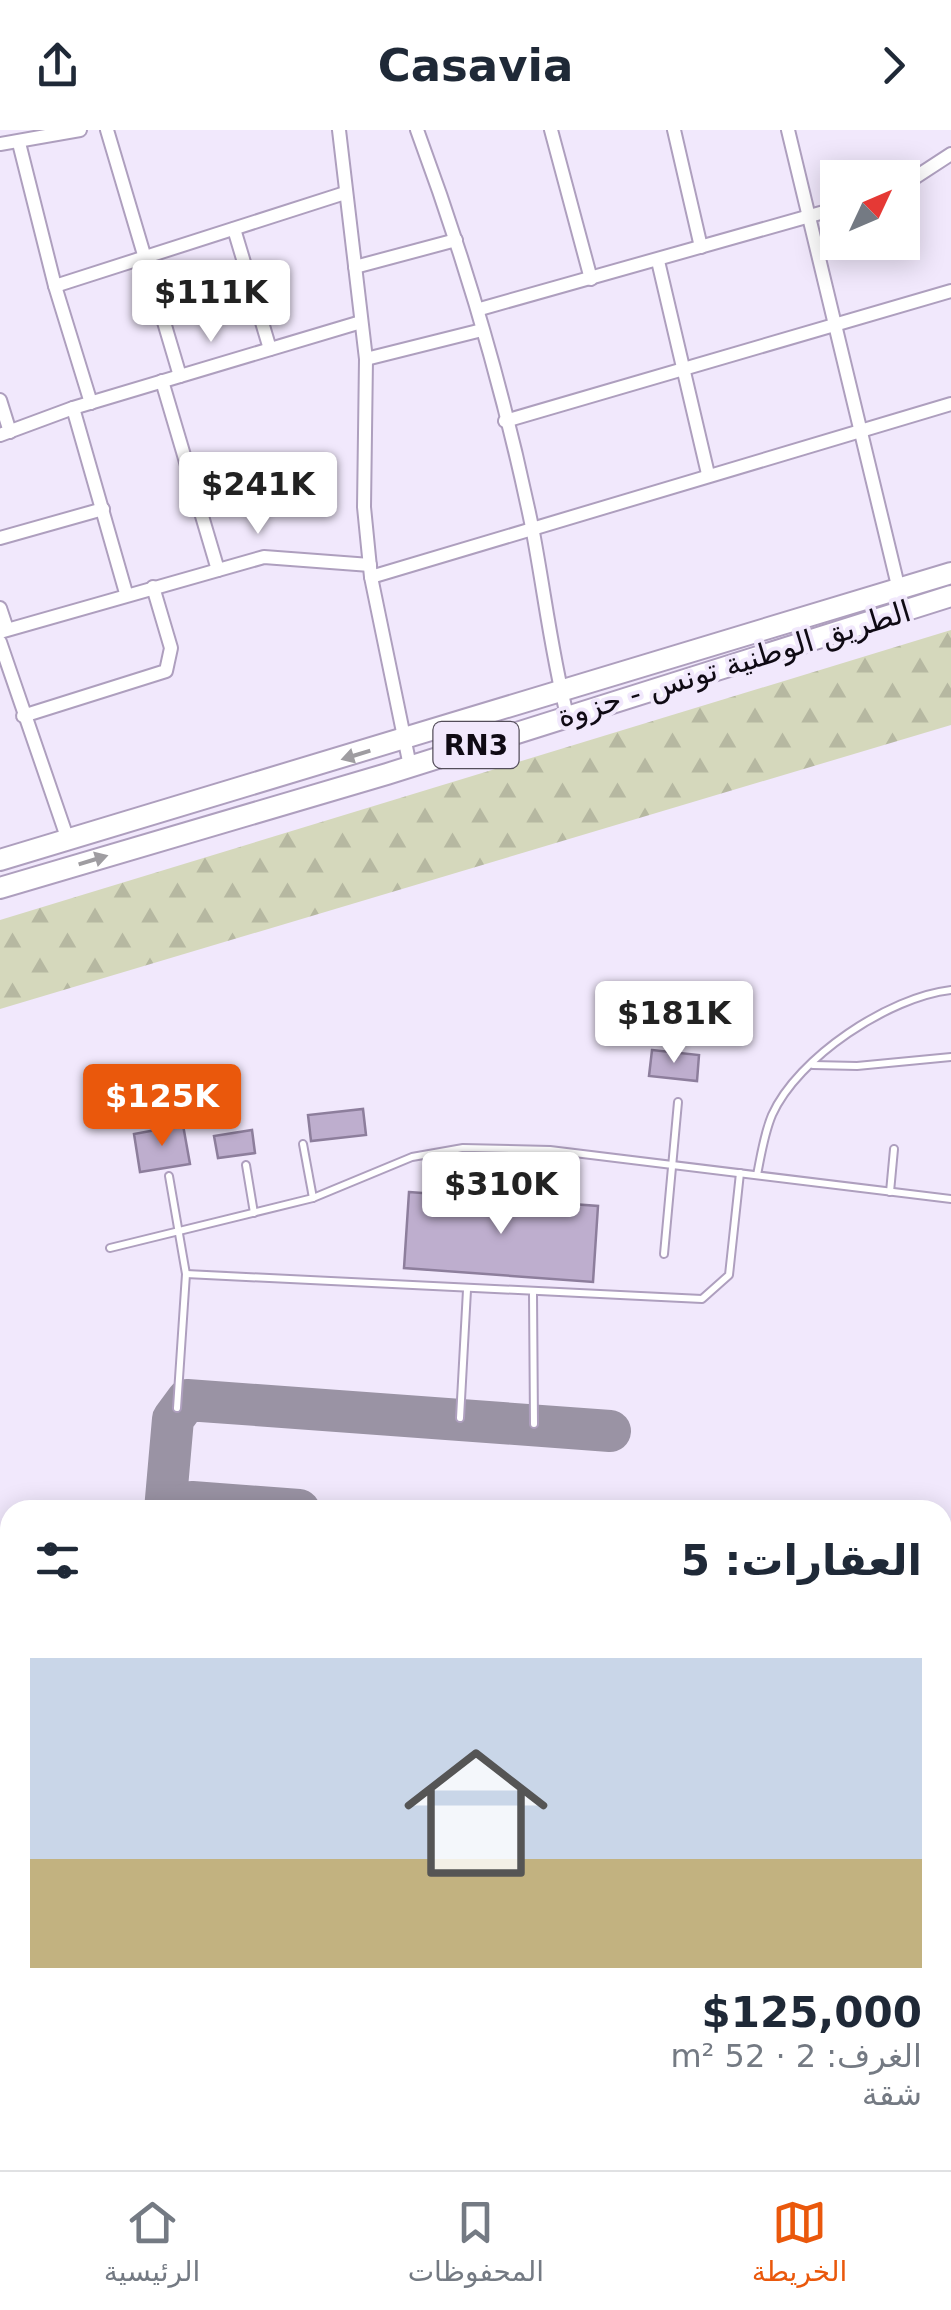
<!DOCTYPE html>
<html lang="ar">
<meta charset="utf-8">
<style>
body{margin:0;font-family:"DejaVu Sans","Noto Naskh Arabic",sans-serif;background:#f2f2f3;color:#1f2937;direction:rtl;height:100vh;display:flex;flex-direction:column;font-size:38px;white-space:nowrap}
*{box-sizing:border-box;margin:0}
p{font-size:32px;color:#747a83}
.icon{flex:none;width:55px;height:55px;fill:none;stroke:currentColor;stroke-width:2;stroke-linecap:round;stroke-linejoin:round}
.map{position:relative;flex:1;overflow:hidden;direction:ltr}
.sheet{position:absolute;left:0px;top:1370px;width:952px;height:670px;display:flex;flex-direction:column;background:#fff;border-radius:30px 30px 0 0;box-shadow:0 5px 25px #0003;direction:rtl}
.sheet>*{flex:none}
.needle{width:65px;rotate:46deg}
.fabs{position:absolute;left:820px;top:30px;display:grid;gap:20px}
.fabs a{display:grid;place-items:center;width:100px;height:100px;border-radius:0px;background:#fff;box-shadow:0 5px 25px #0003;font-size:50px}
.price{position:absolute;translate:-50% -85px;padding:0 22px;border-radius:10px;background:#fff;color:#222;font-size:32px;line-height:65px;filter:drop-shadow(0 2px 5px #0008)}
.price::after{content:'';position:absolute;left:50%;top:60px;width:30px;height:22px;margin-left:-15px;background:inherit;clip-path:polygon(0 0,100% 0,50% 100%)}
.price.current{background:#ea580c;color:#fff}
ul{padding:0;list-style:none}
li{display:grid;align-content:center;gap:20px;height:530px;padding:0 30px}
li+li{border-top:2px solid #e0e1e3}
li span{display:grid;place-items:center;height:310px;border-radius:0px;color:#555}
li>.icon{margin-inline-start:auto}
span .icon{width:180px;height:180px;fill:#fffc;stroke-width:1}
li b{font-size:42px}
h2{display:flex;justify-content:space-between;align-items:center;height:120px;padding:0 30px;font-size:42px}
header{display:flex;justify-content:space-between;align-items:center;height:130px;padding:0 30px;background:#fff;font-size:45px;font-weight:800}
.dock{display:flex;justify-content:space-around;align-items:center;height:140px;border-top:2px solid #e0e1e3;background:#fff;font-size:28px;color:#747a83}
.dock a{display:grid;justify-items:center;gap:5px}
.dock .current{color:#ea580c}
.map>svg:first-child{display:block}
</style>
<header><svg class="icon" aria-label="forward" viewBox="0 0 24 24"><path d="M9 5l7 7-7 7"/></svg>Casavia<svg class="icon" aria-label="share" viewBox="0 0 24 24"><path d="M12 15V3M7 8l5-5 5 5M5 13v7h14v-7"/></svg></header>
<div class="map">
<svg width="951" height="2040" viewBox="0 0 951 2040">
<defs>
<pattern id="forest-firs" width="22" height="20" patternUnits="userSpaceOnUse" patternTransform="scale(2.5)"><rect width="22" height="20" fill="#d5d8bc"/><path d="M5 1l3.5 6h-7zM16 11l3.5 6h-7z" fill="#b6b8a1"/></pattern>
</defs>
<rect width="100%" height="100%" fill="#f1e8fc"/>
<!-- forest -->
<polygon fill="url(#forest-firs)" points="951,500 951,595 0,879 0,790"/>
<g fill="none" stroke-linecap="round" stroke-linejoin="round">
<!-- taxiway -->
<g stroke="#9a93a4" stroke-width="42">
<polyline points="165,1380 173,1289 187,1270 610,1301"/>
<polyline points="171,1380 192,1372 299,1380"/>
</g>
<!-- runway -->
<g stroke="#9a93a4" stroke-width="102">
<polyline points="0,1850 10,1850"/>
<polyline points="942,1923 951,1924"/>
</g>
</g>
<!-- building -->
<g fill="#beaece" stroke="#8d7e9c" stroke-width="2.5">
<polygon points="652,920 699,925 697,951 649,946"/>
<polygon points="363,979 366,1005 311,1011 308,985"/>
<polygon points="183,995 190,1034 140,1042 134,1004"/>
<polygon points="252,1000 255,1023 218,1028 214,1006"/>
<polygon points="409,1062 598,1076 593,1152 404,1138"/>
</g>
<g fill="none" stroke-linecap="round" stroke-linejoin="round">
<!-- service casing -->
<g stroke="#ae9fbe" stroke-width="10">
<g id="service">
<polyline points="813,935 857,936 951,927"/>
<polyline points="303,1014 313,1068"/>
<polyline points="246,1035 254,1083"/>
<path d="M757 1045C761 1025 764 1004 772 985 798 927 889 867 951 860"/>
<polyline points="169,1046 186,1144 177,1278"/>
<polyline points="890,1062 894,1019"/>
<polyline points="110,1118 313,1068 412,1027 463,1018 550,1020 951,1069"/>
<polyline points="664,1124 678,972"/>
<polyline points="186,1144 702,1169 729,1145 740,1043"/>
<polyline points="533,1164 534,1294"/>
<polyline points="460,1288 467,1160"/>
<polyline points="0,1523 10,1524"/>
<polyline points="942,1609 951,1610"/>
</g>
</g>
<!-- minor casing -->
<g stroke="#ae9fbe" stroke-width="16">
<g id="minor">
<polyline points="107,0 180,246"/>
<polyline points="339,0 366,229 364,377 371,447 410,636"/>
<path d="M417 0C465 129 504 261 532 397 544 459 551 522 567 585"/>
<polyline points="551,0 591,149"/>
<polyline points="674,0 701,117"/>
<polyline points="788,0 900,464"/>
<polyline points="19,13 55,156 91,273"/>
<polyline points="0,14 80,0"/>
<polyline points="902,56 951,24"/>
<polyline points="234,99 270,219"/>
<polyline points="658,131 708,344"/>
<polyline points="355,137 456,110"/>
<polyline points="55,156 345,63"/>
<polyline points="480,179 838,78"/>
<polyline points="366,229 482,200"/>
<polyline points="162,251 218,440"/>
<polyline points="0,270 10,302"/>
<polyline points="73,278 126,463"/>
<polyline points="505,291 951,161"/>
<polyline points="0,305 73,278 361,192"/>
<polyline points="0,408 103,379"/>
<polyline points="371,447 951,274"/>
<polyline points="0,478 7,499"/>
<polyline points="0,502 264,427 370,435"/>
<polyline points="0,512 68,710"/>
<polyline points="23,586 166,541 171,518 153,457"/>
</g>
</g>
<!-- primary casing -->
<g stroke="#ae9fbe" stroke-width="24">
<g id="primary">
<polyline points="0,730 951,443"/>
<polyline points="0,758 387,644 951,466"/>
</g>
</g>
<!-- service -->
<use href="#service" stroke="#fff" stroke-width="6"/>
<!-- minor -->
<use href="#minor" stroke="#fff" stroke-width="12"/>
<!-- primary -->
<use href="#primary" stroke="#fff" stroke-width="20"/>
</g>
<!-- one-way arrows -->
<defs><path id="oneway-solid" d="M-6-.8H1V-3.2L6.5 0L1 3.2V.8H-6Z" transform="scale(2.5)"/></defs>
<g fill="#9f9da1">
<use href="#oneway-solid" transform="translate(356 625) rotate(163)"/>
<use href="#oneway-solid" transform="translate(93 730) rotate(-17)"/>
</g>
<g text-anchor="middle" stroke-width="8" stroke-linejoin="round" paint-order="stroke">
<!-- shield labels -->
<rect fill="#f1e8fc" stroke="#534d5a" stroke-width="2.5" x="433.5" y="592" width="85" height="46" rx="8"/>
<g font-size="28" font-weight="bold" fill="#0f0a14">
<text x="476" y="625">RN3</text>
</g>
<!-- street labels -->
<g font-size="30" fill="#0f0a14" stroke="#f1e8fc">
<text transform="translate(734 534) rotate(-17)" y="10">الطريق الوطنية تونس - حزوة</text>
</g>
</g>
</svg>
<div class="fabs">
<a><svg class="needle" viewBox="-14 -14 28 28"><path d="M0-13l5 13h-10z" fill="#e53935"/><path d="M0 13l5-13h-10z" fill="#747a83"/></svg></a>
</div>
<b class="price" style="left:211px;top:215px">$111K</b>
<b class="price" style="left:258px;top:407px">$241K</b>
<b class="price" style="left:674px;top:936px">$181K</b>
<b class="price current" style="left:162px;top:1019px">$125K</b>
<b class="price" style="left:501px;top:1107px">$310K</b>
<section class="sheet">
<h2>العقارات: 5<svg class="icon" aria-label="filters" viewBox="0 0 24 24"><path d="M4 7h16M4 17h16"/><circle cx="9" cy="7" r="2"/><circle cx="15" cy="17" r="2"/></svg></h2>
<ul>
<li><span style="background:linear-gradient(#c9d6e8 65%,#c2b280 0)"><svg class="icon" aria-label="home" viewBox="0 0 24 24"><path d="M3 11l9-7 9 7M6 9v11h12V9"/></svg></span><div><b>$125,000</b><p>الغرف: 2 · 52 m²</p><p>شقة</p></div></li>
</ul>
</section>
</div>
<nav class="dock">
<a class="current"><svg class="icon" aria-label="map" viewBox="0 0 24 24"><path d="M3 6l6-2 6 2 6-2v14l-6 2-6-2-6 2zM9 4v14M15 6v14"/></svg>الخريطة</a>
<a><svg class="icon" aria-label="saved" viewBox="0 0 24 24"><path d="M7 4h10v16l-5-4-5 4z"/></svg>المحفوظات</a>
<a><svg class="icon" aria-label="home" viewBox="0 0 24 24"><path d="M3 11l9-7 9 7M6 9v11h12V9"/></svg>الرئيسية</a>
</nav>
